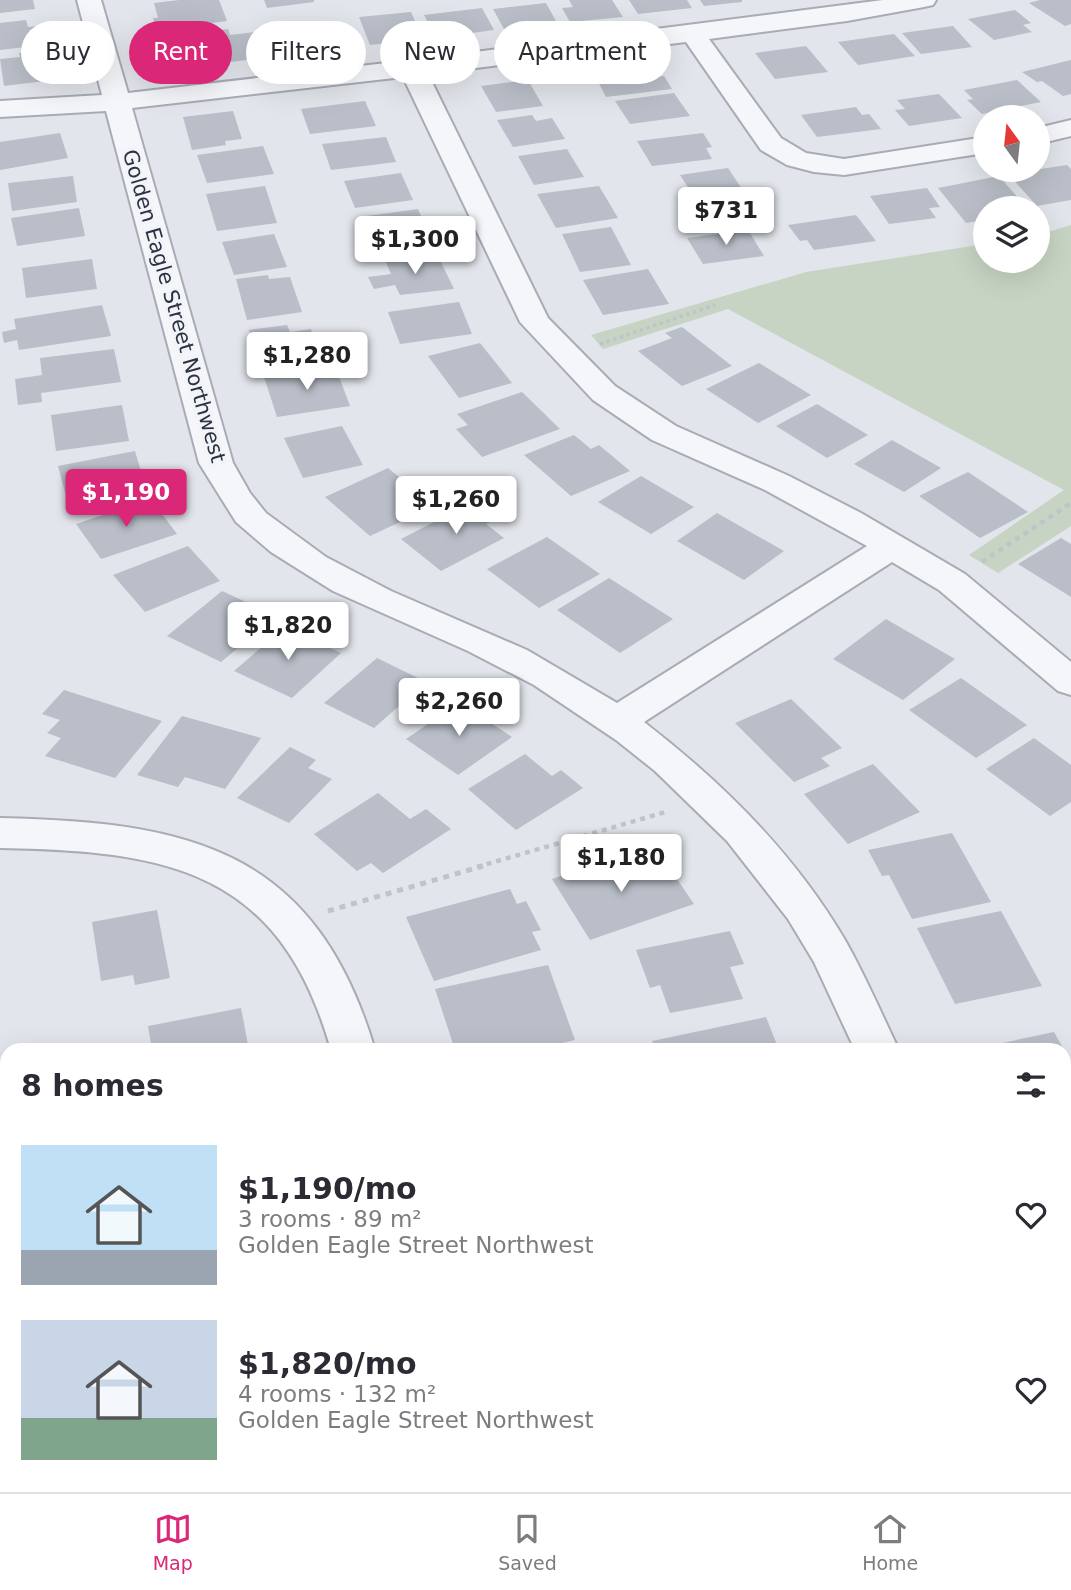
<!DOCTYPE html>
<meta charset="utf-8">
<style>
body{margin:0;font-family:"DejaVu Sans",sans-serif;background:#f2f2f3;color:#2b2b33;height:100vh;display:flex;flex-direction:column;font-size:26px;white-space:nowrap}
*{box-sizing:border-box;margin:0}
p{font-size:23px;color:#7c7c81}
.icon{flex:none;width:38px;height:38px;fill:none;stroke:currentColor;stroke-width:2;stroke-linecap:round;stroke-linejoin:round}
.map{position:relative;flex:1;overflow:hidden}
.panel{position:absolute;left:0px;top:1043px;width:1071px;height:450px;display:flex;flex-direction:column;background:#fff;border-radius:21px 21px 0 0;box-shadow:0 7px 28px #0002}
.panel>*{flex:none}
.banner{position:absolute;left:21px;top:21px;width:700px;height:63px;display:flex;gap:14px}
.needle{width:46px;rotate:345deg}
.fabs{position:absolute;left:973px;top:105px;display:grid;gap:14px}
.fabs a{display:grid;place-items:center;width:77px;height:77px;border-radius:50%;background:#fff;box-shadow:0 7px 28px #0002;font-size:35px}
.price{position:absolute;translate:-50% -60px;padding:0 16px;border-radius:7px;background:#fff;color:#222;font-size:23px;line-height:46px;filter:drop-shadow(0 2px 4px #0008)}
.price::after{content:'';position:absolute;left:50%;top:42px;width:21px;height:16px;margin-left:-10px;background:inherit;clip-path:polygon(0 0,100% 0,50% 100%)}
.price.selected{background:#db2777;color:#fff}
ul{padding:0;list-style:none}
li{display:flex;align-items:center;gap:21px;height:175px;padding:0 21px}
li span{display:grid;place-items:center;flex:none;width:196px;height:140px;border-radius:0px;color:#555}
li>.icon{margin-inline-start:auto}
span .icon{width:84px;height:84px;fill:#fffc;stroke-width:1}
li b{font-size:30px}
h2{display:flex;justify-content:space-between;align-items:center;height:84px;padding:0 21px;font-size:30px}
.pill{padding:0 24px;border-radius:32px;background:#fff;box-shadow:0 7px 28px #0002;font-size:24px;line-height:63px}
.pill.selected{background:#db2777;color:#fff}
.dock{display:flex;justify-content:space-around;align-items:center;height:98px;border-top:2px solid #e1e1e2;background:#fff;font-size:19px;color:#7c7c81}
.dock a{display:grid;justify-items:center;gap:4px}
.dock .selected{color:#db2777}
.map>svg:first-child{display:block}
</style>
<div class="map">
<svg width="1071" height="1492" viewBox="0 0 1071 1492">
<rect width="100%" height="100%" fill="#e2e5eb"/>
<!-- green -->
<polygon fill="#c7d4c3" points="1071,225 1071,526 998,573 969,555 1064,490 728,309 603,349 591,335 806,272 985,244 985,261 1038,261 1038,235"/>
<!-- building -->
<g fill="#b9bec8">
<polygon points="0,0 33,0 35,9 0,13"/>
<polygon points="179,0 219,0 227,21 157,30 153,18 158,18 154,3"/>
<polygon points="264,0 314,0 314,2 267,8"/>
<polygon points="569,0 612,0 623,17 570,22 562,8 573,7"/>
<polygon points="629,0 687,0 692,8 638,14"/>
<polygon points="700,0 742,0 742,2 704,6"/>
<polygon points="1040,0 1071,0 1071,24 1065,26 1029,3"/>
<polygon points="546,3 557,23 504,29 493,9"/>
<polygon points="482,8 494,30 436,38 424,15"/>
<polygon points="1015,10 1031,23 1023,25 1032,32 994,40 968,19"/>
<polygon points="411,12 423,39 370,45 359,17"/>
<polygon points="26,20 28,27 38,26 42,45 0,50 0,23"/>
<polygon points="338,22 341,28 351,27 354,32 347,33 353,47 299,54 290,32 298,31 297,27"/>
<polygon points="953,26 972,47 921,54 902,33"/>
<polygon points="228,29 230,35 281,29 290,55 230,62 220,30"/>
<polygon points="211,34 221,63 159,70 151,41"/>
<polygon points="894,34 915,56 858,65 838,42"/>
<polygon points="806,46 828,72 775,79 755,53"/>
<polygon points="45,50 53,80 4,86 0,59 20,57 19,53"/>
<polygon points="1071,60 1071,94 1063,96 1042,81 1037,82 1022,72"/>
<polygon points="650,68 656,77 664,76 672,89 606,97 594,74"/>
<polygon points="528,80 543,106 496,112 481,86"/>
<polygon points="1017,80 1041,102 982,114 967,100 973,99 964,90"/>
<polygon points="674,93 690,116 630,124 615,101"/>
<polygon points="939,94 962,118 909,126 895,110 905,109 897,100"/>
<polygon points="365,101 376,126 310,134 301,109"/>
<polygon points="856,107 862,115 869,114 881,129 817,137 801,115"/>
<polygon points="233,111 242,139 225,141 226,145 192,150 183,117"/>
<polygon points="532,115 536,121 552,118 565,139 513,147 497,120"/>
<polygon points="60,133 68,158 0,170 0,142"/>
<polygon points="703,133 712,147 706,148 712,159 652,166 637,141"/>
<polygon points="386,137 396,162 331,170 322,144"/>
<polygon points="263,146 274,174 207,183 197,155"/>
<polygon points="567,149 584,177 534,185 518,156"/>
<polygon points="1067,165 1071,169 1071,200 1037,206 1008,174"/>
<polygon points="728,168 748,198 700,205 680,175"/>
<polygon points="401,173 413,200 355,208 344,181"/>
<polygon points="73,176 77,202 12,211 8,183"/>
<polygon points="999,176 1027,208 985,208 985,220 966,223 938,188"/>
<polygon points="265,186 277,223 217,231 206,194"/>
<polygon points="599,186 618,218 556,228 537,194"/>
<polygon points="927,188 940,207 929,208 936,218 889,224 870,196"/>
<polygon points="79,208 85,236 17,246 11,218"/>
<polygon points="418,209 434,246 381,253 367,216"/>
<polygon points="856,215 876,241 814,250 807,240 800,241 788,225"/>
<polygon points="611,227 631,265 580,272 562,234"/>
<polygon points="748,230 764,256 703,264 687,238"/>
<polygon points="274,234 287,267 234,275 222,242"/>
<polygon points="437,254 454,289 400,295 395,285 374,289 368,277 391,274 386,262"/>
<polygon points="92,259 97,289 26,298 22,268"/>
<polygon points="648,269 669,304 603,315 583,280"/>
<polygon points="268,275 269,279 290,277 302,312 247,320 236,279"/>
<polygon points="459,302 472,334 400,344 388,312"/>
<polygon points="102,305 111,336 19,350 17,340 4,343 2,332 16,329 14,319"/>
<polygon points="287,325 290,332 311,329 320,358 260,366 249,330"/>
<polygon points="682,327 732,366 682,386 638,351 672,338 665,333"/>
<polygon points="480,343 512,383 459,398 428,356"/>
<polygon points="114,349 121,382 41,393 42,402 18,405 15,379 42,375 40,358"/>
<polygon points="759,363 811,395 758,423 706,389"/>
<polygon points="335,366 350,406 277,417 264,377"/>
<polygon points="522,392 560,429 482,457 456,429 468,425 457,414"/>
<polygon points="817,404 868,435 827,458 776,426"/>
<polygon points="122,405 129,441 56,451 51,415"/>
<polygon points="342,426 363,465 303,478 284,438"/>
<polygon points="574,435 591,449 599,445 630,471 571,496 524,455"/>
<polygon points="892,440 941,468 904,492 854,464"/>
<polygon points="135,451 146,488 68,503 58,466"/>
<polygon points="388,468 434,506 370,536 325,497"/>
<polygon points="968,472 1028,512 980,538 919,496"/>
<polygon points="641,476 694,507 651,534 598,502"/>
<polygon points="151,499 177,534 101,559 76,524"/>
<polygon points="479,499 502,516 486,524 504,538 441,571 401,539"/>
<polygon points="717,513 784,551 744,580 677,541"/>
<polygon points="547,537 600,574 539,608 487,569"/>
<polygon points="1061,538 1071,544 1071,597 1018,564"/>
<polygon points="188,546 220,581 145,612 113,575"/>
<polygon points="609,578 673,619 620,653 557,610"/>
<polygon points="222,591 276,616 221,662 167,636"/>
<polygon points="886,619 955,659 903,700 833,659"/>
<polygon points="285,627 341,653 292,698 234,671"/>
<polygon points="377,658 426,682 374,728 324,703"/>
<polygon points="961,678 1027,725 976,758 909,710"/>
<polygon points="64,690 162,721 115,778 45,756 61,738 47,733 60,720 42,714"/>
<polygon points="791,699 842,748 821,758 830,766 794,782 735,723"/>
<polygon points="460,702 512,737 458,775 406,739"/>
<polygon points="182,716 261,738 225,789 185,777 178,787 137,775"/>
<polygon points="1034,738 1071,765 1071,802 1050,816 986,769"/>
<polygon points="290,747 316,760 308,768 332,779 289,823 237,798"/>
<polygon points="525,754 552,776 561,770 583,788 516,830 468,789"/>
<polygon points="873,764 920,812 848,844 804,794"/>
<polygon points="378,793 410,819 426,809 451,829 383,873 371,863 357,871 314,834"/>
<polygon points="952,833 991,902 912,919 889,875 882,876 868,850"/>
<polygon points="641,849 653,867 666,863 694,904 590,940 552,879"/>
<polygon points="510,889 517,904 526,901 541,930 532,932 541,950 434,981 406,917"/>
<polygon points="157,910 170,978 135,985 133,975 101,981 92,922"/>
<polygon points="1001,911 1042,986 955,1004 917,928"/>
<polygon points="730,931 744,964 730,967 743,999 670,1013 660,985 650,988 636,950"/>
<polygon points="548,965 575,1040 532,1050 455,1050 435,989"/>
<polygon points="241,1008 249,1050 152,1050 148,1026"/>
<polygon points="766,1017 779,1050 656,1050 652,1041"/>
<polygon points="1054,1032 1071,1062 1071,1123 1064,1124 1064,1050 974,1049"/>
<polygon points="1071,1316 1071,1423 1064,1425 1064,1317"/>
<polygon points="230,1486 342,1486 343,1492 231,1492"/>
<polygon points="565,1486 715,1486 717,1492 567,1492"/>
<polygon points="747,1486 841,1486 841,1487 818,1492 749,1492"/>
</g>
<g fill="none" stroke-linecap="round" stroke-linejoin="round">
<!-- minor casing -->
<g stroke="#a7acb5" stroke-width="4">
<g id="minor">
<path d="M77 0H101L128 93 412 60 883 0H936L933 5 924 7 847 21 709 39 781 138 806 153 844 159 985 137V153L844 175 814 172 787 165 761 150 686 42 428 74 548 318 615 386 676 426 789 476 861 513 965 574 1071 662V695L1058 691 939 590 892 562 644 722C723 783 794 853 845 940 865 975 881 1013 899 1050H855L814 962 788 919 727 841 655 771 616 740 534 685 468 651 333 591 271 552 236 522 199 463 106 111 0 117V101L102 95ZM403 77 520 322 593 400 652 440 765 490 867 546 617 703 527 650 391 591 326 557 266 513 250 493 233 463 132 108Z"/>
<polygon points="1071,120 1071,136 1038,144 1038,128"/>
<path d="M0 818C190 822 315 849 375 1050H331C280 869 167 851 0 848Z"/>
<polygon points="1071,1199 1071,1239 1064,1241 1064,1201"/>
<polygon points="441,1486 493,1486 494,1492 442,1492"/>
</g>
</g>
<!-- path-far2 -->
<polyline stroke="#c0c3ca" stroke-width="3.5" stroke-dasharray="3.5 3.5" stroke-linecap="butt" points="600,344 715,305"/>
<!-- path-far1 -->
<g stroke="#c0c3ca" stroke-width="4.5" stroke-dasharray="5 5" stroke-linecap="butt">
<polyline points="982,562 1071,503"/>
<polyline points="477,867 669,811"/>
</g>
<!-- path -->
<polyline stroke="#c0c3ca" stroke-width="5" stroke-dasharray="6 6" stroke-linecap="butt" points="328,911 483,866"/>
<!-- minor -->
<use href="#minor" fill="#f5f6f9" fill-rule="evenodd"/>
</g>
<g text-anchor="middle" stroke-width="7" stroke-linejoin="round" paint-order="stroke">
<!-- street labels -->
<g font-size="21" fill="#2a3243" stroke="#f2f4f8">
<text transform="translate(174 306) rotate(74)" y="7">Golden Eagle Street Northwest</text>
</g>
</g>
</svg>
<div class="fabs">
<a><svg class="needle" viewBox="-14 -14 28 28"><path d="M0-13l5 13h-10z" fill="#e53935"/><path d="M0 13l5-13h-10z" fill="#7c7c81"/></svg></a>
<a><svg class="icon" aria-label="layers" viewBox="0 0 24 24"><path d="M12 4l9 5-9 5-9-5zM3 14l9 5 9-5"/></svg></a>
</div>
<b class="price" style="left:726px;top:247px">$731</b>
<b class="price" style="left:415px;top:276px">$1,300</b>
<b class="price" style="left:307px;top:392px">$1,280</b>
<b class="price selected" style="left:126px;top:529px">$1,190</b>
<b class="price" style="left:456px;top:536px">$1,260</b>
<b class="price" style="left:288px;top:662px">$1,820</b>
<b class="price" style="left:459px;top:738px">$2,260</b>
<b class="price" style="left:621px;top:894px">$1,180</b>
<div class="banner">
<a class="pill">Buy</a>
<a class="pill selected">Rent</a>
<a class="pill">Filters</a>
<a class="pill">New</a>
<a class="pill">Apartment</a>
</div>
<section class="panel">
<h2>8 homes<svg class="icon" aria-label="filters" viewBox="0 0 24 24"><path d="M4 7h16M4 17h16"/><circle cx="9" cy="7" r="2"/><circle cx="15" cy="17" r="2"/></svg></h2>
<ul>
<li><span style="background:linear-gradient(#bfe0f5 75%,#9aa5b1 0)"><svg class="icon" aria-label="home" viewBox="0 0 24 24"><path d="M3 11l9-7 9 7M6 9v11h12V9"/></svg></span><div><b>$1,190/mo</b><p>3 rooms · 89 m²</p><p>Golden Eagle Street Northwest</p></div><svg class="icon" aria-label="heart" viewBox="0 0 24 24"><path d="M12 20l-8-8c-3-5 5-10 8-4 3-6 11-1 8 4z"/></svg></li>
<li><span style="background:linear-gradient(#c9d6e8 70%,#7fa58c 0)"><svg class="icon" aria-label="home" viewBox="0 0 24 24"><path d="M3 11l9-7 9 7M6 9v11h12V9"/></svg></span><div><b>$1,820/mo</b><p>4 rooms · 132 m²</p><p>Golden Eagle Street Northwest</p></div><svg class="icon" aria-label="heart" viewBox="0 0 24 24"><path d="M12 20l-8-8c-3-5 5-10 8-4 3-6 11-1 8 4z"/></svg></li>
</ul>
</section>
</div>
<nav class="dock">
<a class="selected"><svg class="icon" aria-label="map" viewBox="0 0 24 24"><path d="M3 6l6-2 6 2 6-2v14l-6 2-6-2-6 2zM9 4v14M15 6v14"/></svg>Map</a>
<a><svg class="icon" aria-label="saved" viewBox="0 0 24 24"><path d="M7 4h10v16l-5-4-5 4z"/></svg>Saved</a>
<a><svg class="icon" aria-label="home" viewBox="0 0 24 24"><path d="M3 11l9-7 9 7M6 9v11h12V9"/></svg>Home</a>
</nav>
